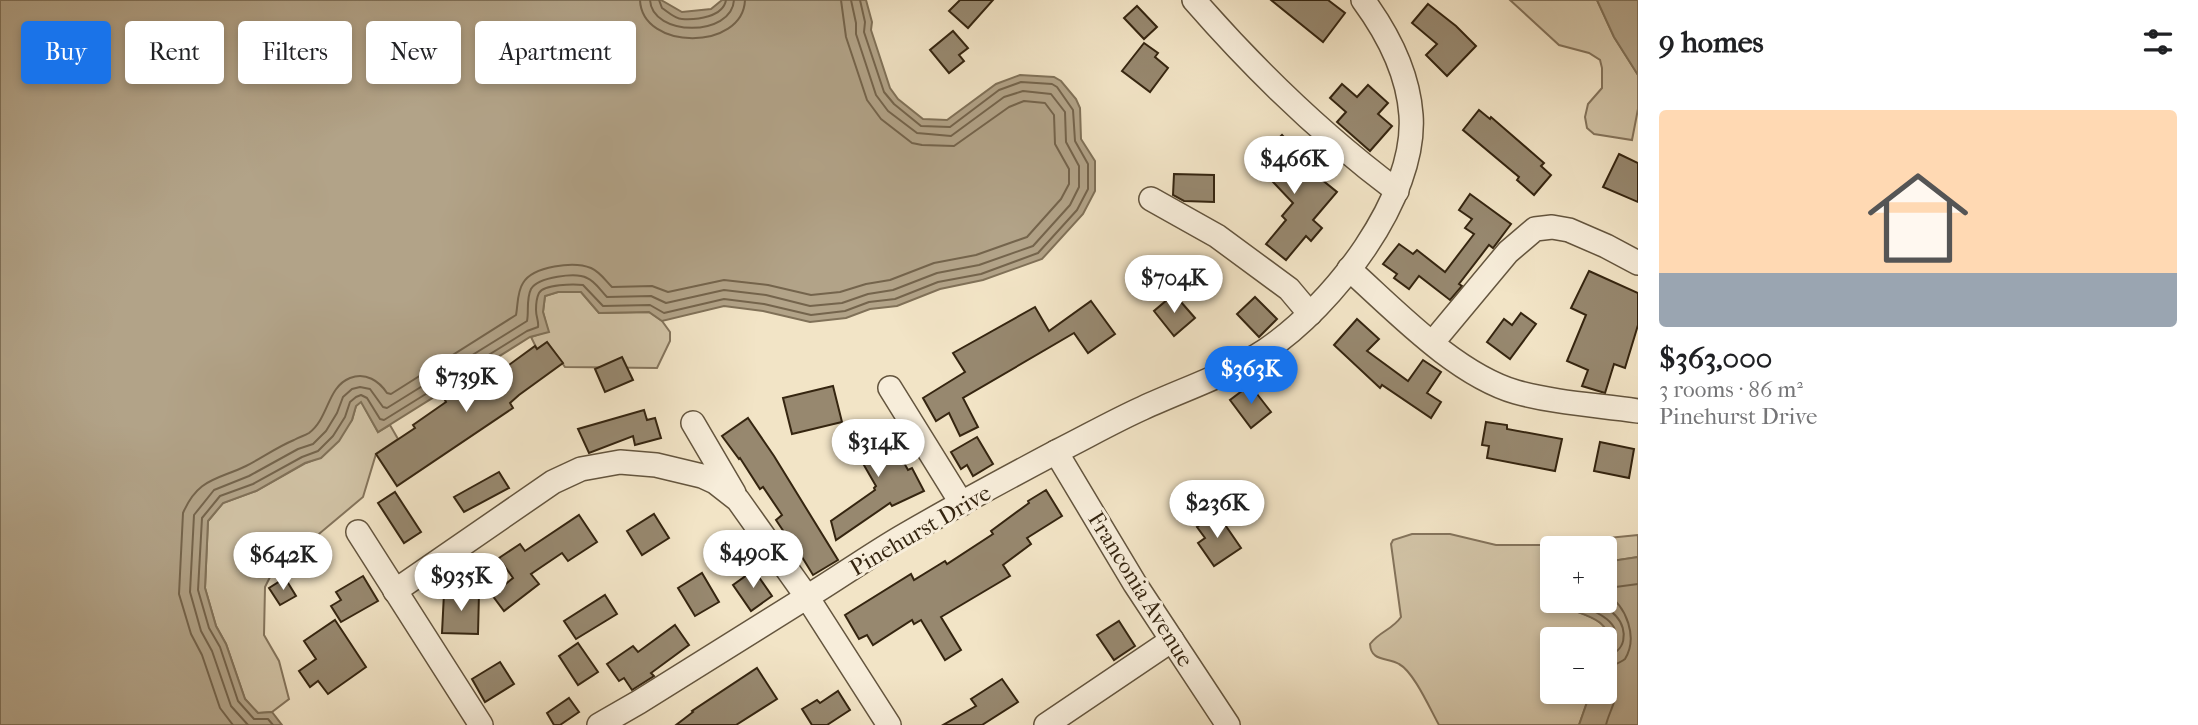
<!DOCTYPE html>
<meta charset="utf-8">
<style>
body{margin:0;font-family:"IM FELL French Canon",serif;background:#f2f2f2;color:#202124;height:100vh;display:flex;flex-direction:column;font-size:26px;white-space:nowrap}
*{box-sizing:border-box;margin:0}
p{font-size:23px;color:#757577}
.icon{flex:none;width:38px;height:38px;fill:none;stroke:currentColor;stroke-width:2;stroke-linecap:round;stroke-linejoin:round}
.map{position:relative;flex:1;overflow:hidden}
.drawer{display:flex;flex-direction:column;background:#fff;width:560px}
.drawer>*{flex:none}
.top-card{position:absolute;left:21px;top:21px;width:665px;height:63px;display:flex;gap:14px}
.controls{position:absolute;left:1540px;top:536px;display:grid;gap:14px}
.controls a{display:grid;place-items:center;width:77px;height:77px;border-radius:7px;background:#fff;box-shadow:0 4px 10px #0003;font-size:35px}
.price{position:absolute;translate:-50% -60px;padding:0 16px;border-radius:24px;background:#fff;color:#222;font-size:23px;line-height:46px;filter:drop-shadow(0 2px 4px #0008)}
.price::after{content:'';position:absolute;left:50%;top:42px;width:21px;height:16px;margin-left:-10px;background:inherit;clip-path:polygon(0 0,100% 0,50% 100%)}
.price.selected{background:#1a73e8;color:#fff}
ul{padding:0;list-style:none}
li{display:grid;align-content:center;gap:14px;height:371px;padding:0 21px}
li+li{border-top:2px solid #e0e0e0}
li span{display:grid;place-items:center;height:217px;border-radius:7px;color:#555}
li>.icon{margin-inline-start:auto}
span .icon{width:126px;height:126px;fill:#fffc;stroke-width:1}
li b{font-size:30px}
h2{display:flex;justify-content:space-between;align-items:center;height:84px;padding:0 21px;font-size:30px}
.chip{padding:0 24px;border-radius:7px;background:#fff;box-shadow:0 4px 10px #0003;font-size:24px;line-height:63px}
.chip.selected{background:#1a73e8;color:#fff}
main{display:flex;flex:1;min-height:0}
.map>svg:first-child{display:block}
</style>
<main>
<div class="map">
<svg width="1638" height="725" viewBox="0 0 1638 725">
<rect width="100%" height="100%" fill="#f2e4c6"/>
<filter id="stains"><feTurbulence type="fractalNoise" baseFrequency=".00286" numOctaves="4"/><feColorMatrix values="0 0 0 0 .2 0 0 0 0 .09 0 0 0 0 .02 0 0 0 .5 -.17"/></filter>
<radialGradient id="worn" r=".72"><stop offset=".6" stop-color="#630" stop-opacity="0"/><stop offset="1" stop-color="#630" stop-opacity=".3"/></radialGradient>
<!-- green -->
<g fill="#d2c4a7" stroke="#84745c" stroke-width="2">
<polygon points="1510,0 1597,0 1614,37 1638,75 1638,109 1632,140 1594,134 1587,128 1585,117 1588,104 1602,88 1602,68 1600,60 1589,53 1559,45"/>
<polygon points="558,292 581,292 599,313 649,312 662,321 670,332 670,341 657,368 565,367 547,342 537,349 531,337 548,331 543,312 545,296"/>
<polygon points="361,401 378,432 390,425 398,439 376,454 363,497 307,544 287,554 275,567 265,587 264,635 279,661 289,699 272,712 258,713 245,699 226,644 216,626 205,588 208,521 223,503 256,491 306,463 321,457 352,420 356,406"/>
<path d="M1412 534H1450L1496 545H1580L1608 538 1638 535V557L1605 562V548H1552V600H1564L1569 609C1595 618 1617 623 1605 656V639H1552V691H1591L1579 725H1439C1430 709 1414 672 1399 664 1387 657 1371 662 1370 644 1380 631 1392 630 1401 617L1391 544 1393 540Z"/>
</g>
<!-- water -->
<g fill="#b2a388" stroke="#807158" stroke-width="2">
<polygon points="0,0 661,0 682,12 711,9 722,0 866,0 872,22 871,30 890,88 898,99 923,119 947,120 996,84 1020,75 1054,77 1061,81 1076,99 1080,108 1081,139 1095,161 1095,191 1083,214 1042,259 983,280 940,289 897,306 870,309 846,318 810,322 763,311 724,306 662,321 649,312 599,313 581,292 558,292 545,296 543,312 549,332 530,337 378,432 361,402 356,406 352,420 339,441 321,458 305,463 256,491 223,503 208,521 205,588 216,626 226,644 245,699 258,713 272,712 282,725 0,725"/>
<polygon points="1597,0 1638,0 1638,75 1614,37"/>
<path d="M1638 557V725H1579L1591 691H1605C1605 680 1603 668 1605 658 1605 654 1607 651 1608 647 1613 621 1588 616 1569 609L1564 600H1605V562Z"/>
</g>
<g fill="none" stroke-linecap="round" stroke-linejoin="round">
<!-- shore -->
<g stroke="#74644c" stroke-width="2">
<path d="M640 0C642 51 743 51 745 0"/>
<path d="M650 0C652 37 732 37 734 0"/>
<path d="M659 0 662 8C668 12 675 19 682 19 697 20 723 17 726 0"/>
<path d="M1572 600 1575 603C1590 609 1629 623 1611 645L1605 647"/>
<path d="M1592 600C1602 604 1609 608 1616 616 1629 630 1626 654 1605 655"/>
<path d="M233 725 220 708 202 655 191 634 179 594 183 513C198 478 217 480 246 466 262 458 277 447 294 440 299 437 304 436 309 433 329 418 327 387 350 378 366 372 379 381 387 393L391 394 516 315C518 305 517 292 523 283 533 266 574 261 591 268 600 272 605 280 612 287L652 286 668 292 724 280 768 285 811 295 840 292 866 284 890 280 934 263 976 255 1027 237 1061 199 1069 184V169L1055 144 1054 115 1045 103 1024 101 1009 107 954 146 922 145 912 143 881 119 867 100 846 37 841 0"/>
<path d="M248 725 231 706 212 651 201 631 190 592 194 515 214 490 249 476 298 449 313 444 326 431 337 413 343 397 352 389 360 387 370 389 383 407 387 408 527 321C529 312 526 299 531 289 538 277 576 272 587 278 595 281 601 291 607 297L651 296 666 303 724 290 766 295 810 306 842 303 868 294 893 290 937 273 979 265 1033 246 1070 205 1079 187V166L1066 142 1065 112 1051 94 1023 91 1004 97 951 136 917 133 888 111 876 95 856 34V23L851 0"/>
<path d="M273 725 268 719H254L238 701 220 647 209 628 198 590 202 518 220 496 253 484 302 457 318 451 333 436 345 417 350 402 356 397 361 395 367 398 380 419 384 420 527 331 538 327C539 321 536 317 536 310 536 306 537 297 539 293 544 284 574 284 583 285L603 306 650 305 664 313 724 299 764 304 811 315 845 311 869 302 895 299 938 282 981 274 1038 253 1077 210 1088 189V164L1075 141 1073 110 1057 87 1052 84 1021 82 999 90 950 127 921 126 894 104 884 92 864 32 865 22 860 0"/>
<path d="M1606 725C1609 711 1619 699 1615 684 1613 678 1608 673 1606 668 1611 665 1619 664 1625 659 1638 638 1627 606 1606 594L1605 591 1608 588 1638 584"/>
</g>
</g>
<!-- building -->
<g fill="#97886f" stroke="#352510" stroke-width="2">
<polygon points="960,0 993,0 968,28 949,11"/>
<polygon points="1271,0 1328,0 1345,13 1323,42"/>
<polygon points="1428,4 1456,26 1476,46 1447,76 1426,55 1437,44 1412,23"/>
<polygon points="1137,6 1157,27 1144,39 1124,18"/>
<polygon points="953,31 968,48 959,55 964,61 949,73 930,50"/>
<polygon points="1144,43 1158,53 1155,57 1168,68 1150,92 1122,71"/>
<polygon points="1342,84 1357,97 1368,85 1388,103 1378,114 1392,126 1370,151 1337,122 1346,112 1330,98"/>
<polygon points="1479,110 1490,119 1491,117 1544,163 1541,166 1551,175 1534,195 1517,180 1519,177 1463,130"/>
<polygon points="1282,135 1299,153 1295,158 1337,192 1313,220 1322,228 1311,241 1306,236 1286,260 1266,244 1286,220 1282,216 1293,203 1254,162"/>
<polygon points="1619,154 1638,163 1638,202 1603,187"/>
<polygon points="1174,174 1214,175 1214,202 1184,201 1173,195"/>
<polygon points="1470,194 1511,224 1493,248 1489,245 1459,284 1462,286 1450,300 1419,276 1409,289 1394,278 1397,274 1383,264 1399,244 1413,254 1417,250 1445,272 1474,234 1465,228 1472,219 1459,210"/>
<polygon points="1589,271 1638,293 1638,325 1625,368 1614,364 1605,393 1582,386 1588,370 1567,361 1586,315 1571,308"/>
<polygon points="1174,294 1195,318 1174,336 1154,311"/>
<polygon points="1255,297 1277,319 1259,337 1237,314"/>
<polygon points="1091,301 1115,334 1088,353 1074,333 963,398 978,427 960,436 949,413 936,421 923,398 965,372 953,353 1035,307 1049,331"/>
<polygon points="1521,313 1536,324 1510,359 1487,342 1504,319 1512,325"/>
<polygon points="1357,319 1379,339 1367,351 1408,381 1423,360 1441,372 1427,393 1441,402 1431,418 1382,385 1380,388 1334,345"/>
<polygon points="547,342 563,363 519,395 510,403 513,408 397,486 376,454 415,428 413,425 446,402 444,398 460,388 463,393 501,368 502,370 535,346 537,349"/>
<polygon points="622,357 633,380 605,392 595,369"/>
<polygon points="1250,385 1271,412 1251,428 1230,400"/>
<polygon points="833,386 842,422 792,434 783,398"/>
<polygon points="644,410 647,420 655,418 661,438 635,445 633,436 589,453 578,429"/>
<polygon points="748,418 774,456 838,560 813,575 788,534 786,535 776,520 782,515 763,487 760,489 740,458 739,459 722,436"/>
<polygon points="1486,422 1507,425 1507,429 1562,439 1555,471 1487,458 1489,446 1482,445"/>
<polygon points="882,423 908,470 912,468 924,491 892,506 890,503 836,540 831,521 875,490 874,488 876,486 850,441"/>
<polygon points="977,437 993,464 973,476 967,465 961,469 951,452"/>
<polygon points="1600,442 1634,449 1629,478 1594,471"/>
<polygon points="499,472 509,488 464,512 454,497"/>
<polygon points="1046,490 1062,516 1027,538 1031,544 1003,565 1010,576 941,617 961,650 945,660 921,620 914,624 912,620 873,645 867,635 859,639 845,615 911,574 914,580 945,561 947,564 993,534 991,531 1029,503 1028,501"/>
<polygon points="395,492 421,532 404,543 378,503"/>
<polygon points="1217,513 1241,548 1214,566 1198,543 1205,538 1197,527"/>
<polygon points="654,514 669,538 642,555 627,531"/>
<polygon points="579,515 597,542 568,561 562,553 531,574 539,584 504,611 492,595 513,578 499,558 520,544 525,551"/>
<polygon points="302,542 313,562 289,578 277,558"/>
<polygon points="754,570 772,596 751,611 733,585"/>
<polygon points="702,573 719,602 695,616 678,588"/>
<polygon points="363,576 378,601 341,622 331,606 341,600 336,592"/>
<polygon points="285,578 296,596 280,605 269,588"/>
<polygon points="444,593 479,593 478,634 442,633"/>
<polygon points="605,595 617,614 576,639 564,621"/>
<polygon points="335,620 366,667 328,694 318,681 310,687 299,671 316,659 304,641"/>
<polygon points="1119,621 1135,646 1114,660 1097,635"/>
<polygon points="675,625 689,645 651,673 654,676 632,690 624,678 619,681 607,664 633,646 638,652"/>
<polygon points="578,643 598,672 578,685 559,656"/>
<polygon points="500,662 514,684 485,702 472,679"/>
<polygon points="757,668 777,699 736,725 676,725 693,712 692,711"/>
<polygon points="1002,679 1018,702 982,725 943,725 976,706 971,699"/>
<polygon points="838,691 850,710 827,725 812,725 802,709 817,700 820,703"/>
<polygon points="569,698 579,712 560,725 554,725 547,713"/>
</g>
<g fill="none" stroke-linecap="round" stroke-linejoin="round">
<!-- minor casing -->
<g stroke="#64553e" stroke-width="26">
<g id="minor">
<path d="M1194 0C1255 70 1322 135 1397 191"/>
<polyline points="1151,199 1217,236 1289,289 1310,314"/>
<path d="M1349 269C1396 311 1455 374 1516 392 1556 403 1597 405 1638 411"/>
<polyline points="1433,342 1508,252 1535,229 1552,227 1569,230 1606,246 1638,263"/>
<polyline points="890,388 962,504"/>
<polyline points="693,423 734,493"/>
<polyline points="1056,452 1135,584 1228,725"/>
<polyline points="358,532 481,725"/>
<path d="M395 591 553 482 581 469 620 462 656 465 702 476 715 482 738 500 807 597C840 577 872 554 905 535 955 506 1007 478 1058 451 1086 437 1114 421 1143 408 1184 389 1228 375 1266 350 1332 306 1417 198 1411 115 1408 72 1388 34 1363 0"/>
<polyline points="599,725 639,702 807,597 889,725"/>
<polyline points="1046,725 1172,640"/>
</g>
</g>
<!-- minor -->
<use href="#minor" stroke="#f7edda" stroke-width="23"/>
</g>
<g text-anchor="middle" stroke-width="6" stroke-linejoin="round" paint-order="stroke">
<!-- street labels -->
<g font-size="23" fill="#352510" stroke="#f7edda">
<text transform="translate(920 530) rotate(-30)" y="8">Pinehurst Drive</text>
<text transform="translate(1141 589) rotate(58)" y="8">Franconia Avenue</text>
</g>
</g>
<rect width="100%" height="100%" filter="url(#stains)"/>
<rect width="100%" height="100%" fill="url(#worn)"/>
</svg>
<div class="controls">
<a>+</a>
<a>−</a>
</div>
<b class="price" style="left:1294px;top:196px">$466K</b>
<b class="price" style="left:1174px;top:315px">$704K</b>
<b class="price selected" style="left:1251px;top:406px">$363K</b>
<b class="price" style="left:466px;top:414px">$739K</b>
<b class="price" style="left:878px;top:479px">$314K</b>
<b class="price" style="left:1217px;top:540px">$236K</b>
<b class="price" style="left:753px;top:590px">$490K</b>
<b class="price" style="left:283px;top:592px">$642K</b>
<b class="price" style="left:461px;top:613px">$935K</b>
<div class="top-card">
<a class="chip selected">Buy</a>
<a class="chip">Rent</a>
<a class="chip">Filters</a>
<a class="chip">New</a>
<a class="chip">Apartment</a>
</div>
</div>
<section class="drawer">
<h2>9 homes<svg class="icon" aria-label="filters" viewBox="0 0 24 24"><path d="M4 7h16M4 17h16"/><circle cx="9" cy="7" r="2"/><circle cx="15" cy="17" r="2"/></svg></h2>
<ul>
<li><span style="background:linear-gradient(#ffd9b3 75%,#9aa5b1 0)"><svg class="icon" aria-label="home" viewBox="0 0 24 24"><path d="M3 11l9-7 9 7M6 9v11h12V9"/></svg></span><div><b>$363,000</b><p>3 rooms · 86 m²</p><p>Pinehurst Drive</p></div></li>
</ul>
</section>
</main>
